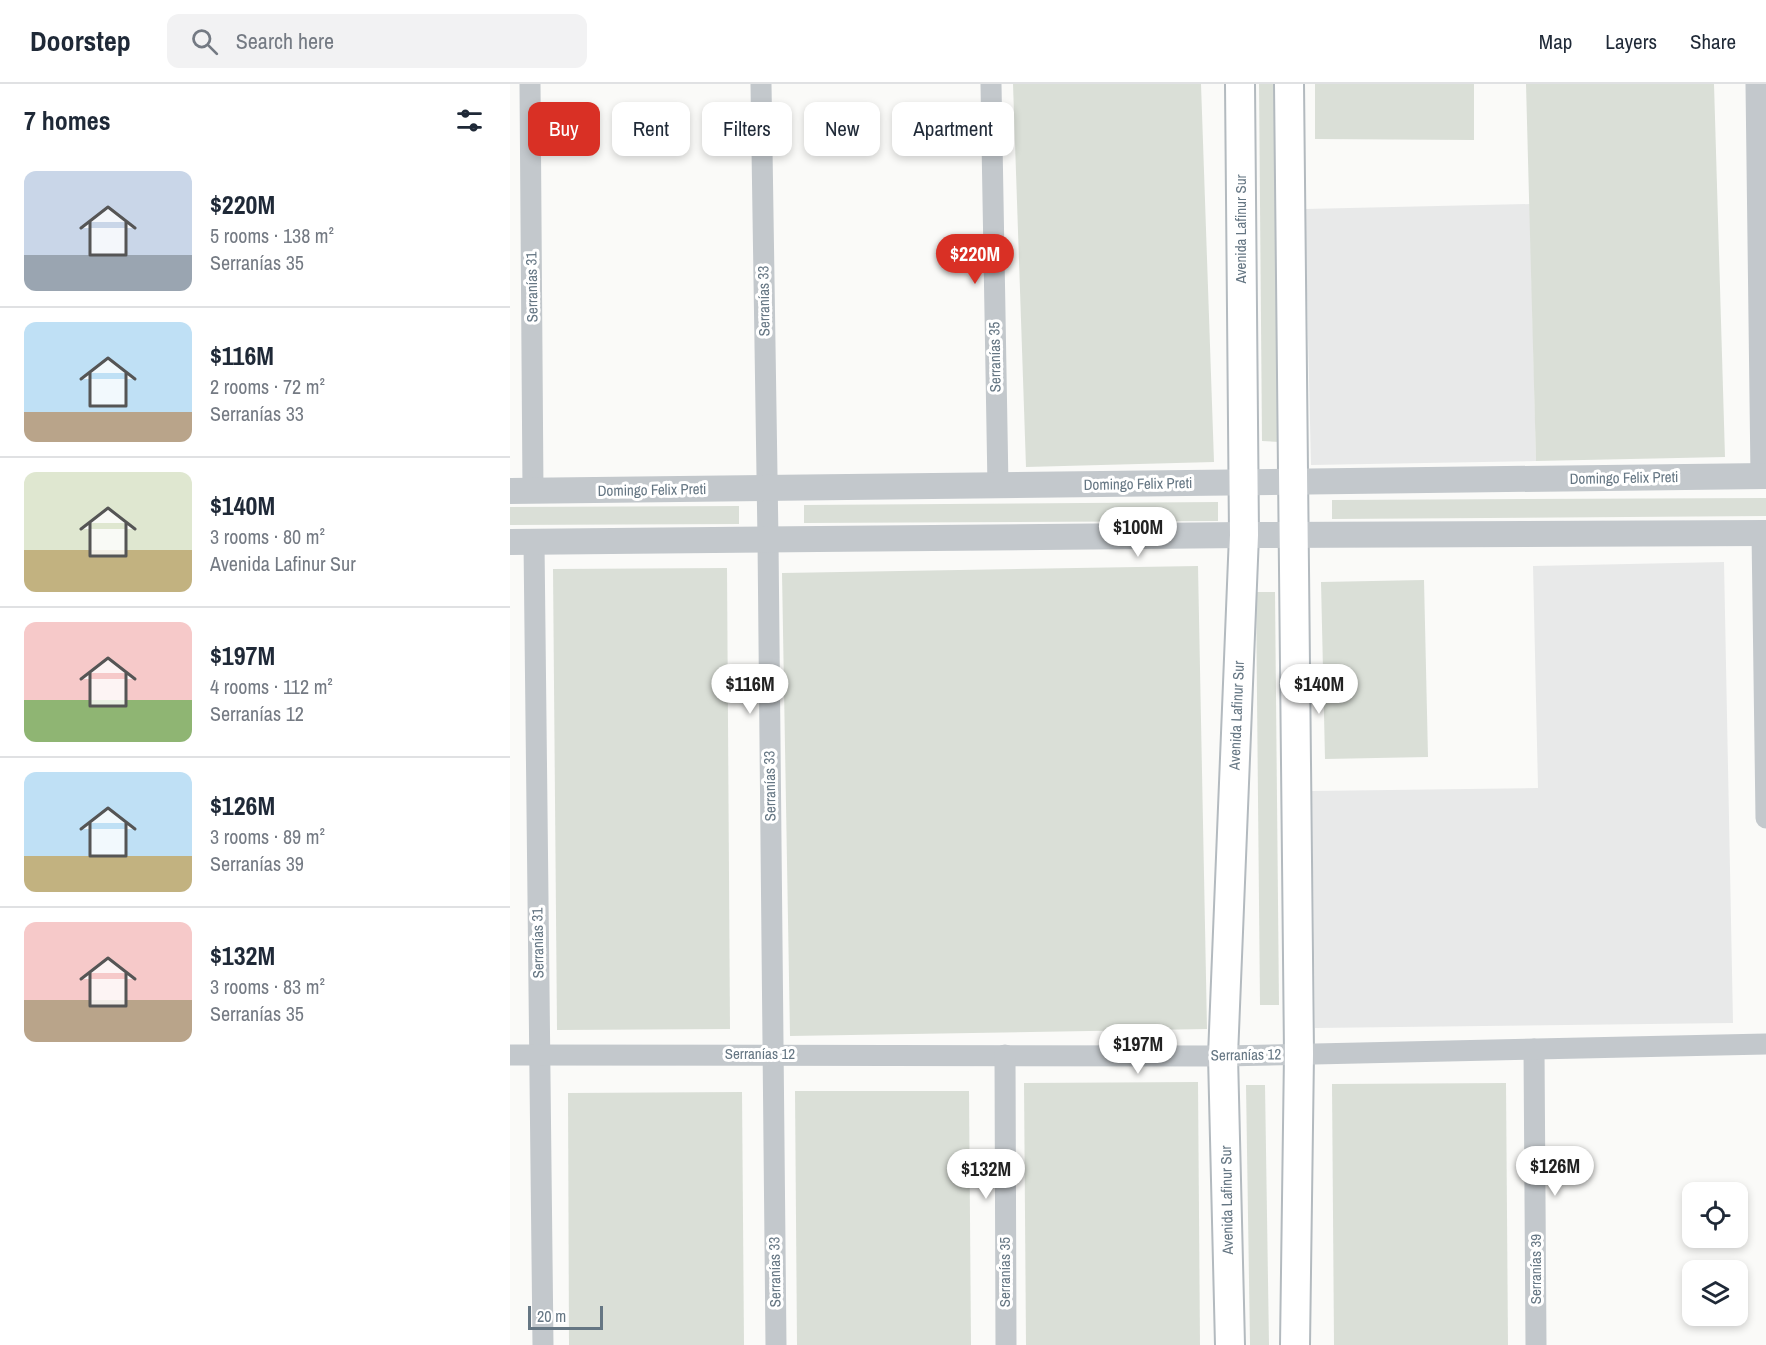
<!DOCTYPE html>
<meta charset="utf-8">
<style>
body{margin:0;font-family:"Archivo Narrow",sans-serif;background:#f2f2f3;color:#1f2937;height:100vh;display:flex;flex-direction:column;font-size:22px;white-space:nowrap}
*{box-sizing:border-box;margin:0}
p{font-size:20px;color:#747a83}
.icon{flex:none;width:33px;height:33px;fill:none;stroke:currentColor;stroke-width:2;stroke-linecap:round;stroke-linejoin:round}
.map{position:relative;flex:1;overflow:hidden}
.panel{display:flex;flex-direction:column;background:#fff;width:510px}
.panel>*{flex:none}
.guide{position:absolute;left:18px;top:18px;width:570px;height:54px;display:flex;gap:12px}
.fabs{position:absolute;left:1172px;top:1098px;display:grid;gap:12px}
.fabs a{display:grid;place-items:center;width:66px;height:66px;border-radius:12px;background:#fff;box-shadow:0 3px 9px #0003;font-size:30px}
.scale{position:absolute;left:18px;bottom:15px;width:75px;box-sizing:border-box;padding-left:6px;border:3px solid #657683;border-top:0;font-size:16px;line-height:21px;white-space:nowrap;color:#657683;-webkit-text-stroke:4px #fff;paint-order:stroke}
.price{position:absolute;translate:-50% -51px;padding:0 14px;border-radius:21px;background:#fff;color:#222;font-size:20px;line-height:39px;filter:drop-shadow(0 2px 3px #0008)}
.price::after{content:'';position:absolute;left:50%;top:36px;width:18px;height:14px;margin-left:-9px;background:inherit;clip-path:polygon(0 0,100% 0,50% 100%)}
.price.active{background:#d93025;color:#fff}
ul{padding:0;list-style:none}
li{display:flex;align-items:center;gap:18px;height:150px;padding:0 24px}
li+li{border-top:2px solid #e0e1e3}
li span{display:grid;place-items:center;flex:none;width:168px;height:120px;border-radius:12px;color:#555}
li>.icon{margin-inline-start:auto}
span .icon{width:72px;height:72px;fill:#fffc;stroke-width:1}
li b{font-size:26px}
h2{display:flex;justify-content:space-between;align-items:center;height:72px;padding:0 24px;font-size:26px}
.pill{padding:0 21px;border-radius:12px;background:#fff;box-shadow:0 3px 9px #0003;font-size:21px;line-height:54px}
.pill.active{background:#d93025;color:#fff}
header{display:flex;align-items:center;gap:36px;box-sizing:border-box;height:84px;padding:0 30px;background:#fff;border-bottom:2px solid #e0e1e3}
header strong{font-size:28px}
nav{display:flex;gap:33px;margin-inline-start:auto;font-size:21px}
.search{width:420px;height:54px;background:#f2f2f3;display:flex;align-items:center;gap:15px;box-sizing:border-box;padding:0 21px;border-radius:12px;color:#747a83;font-size:22px}
main{display:flex;flex:1;min-height:0}
.map>svg:first-child{display:block}
</style>
<header>
<strong>Doorstep</strong>
<div class="search"><svg class="icon" aria-label="search" viewBox="0 0 24 24"><circle cx="10" cy="10" r="6"/><path d="M15 15l6 6"/></svg>Search here</div>
<nav><a>Map</a><a>Layers</a><a>Share</a></nav>
</header>
<main>
<section class="panel">
<h2>7 homes<svg class="icon" aria-label="filters" viewBox="0 0 24 24"><path d="M4 7h16M4 17h16"/><circle cx="9" cy="7" r="2"/><circle cx="15" cy="17" r="2"/></svg></h2>
<ul>
<li><span style="background:linear-gradient(#c9d6e8 70%,#9aa5b1 0)"><svg class="icon" aria-label="home" viewBox="0 0 24 24"><path d="M3 11l9-7 9 7M6 9v11h12V9"/></svg></span><div><b>$220M</b><p>5 rooms · 138 m²</p><p>Serranías 35</p></div></li>
<li><span style="background:linear-gradient(#bfe0f5 75%,#b9a48a 0)"><svg class="icon" aria-label="home" viewBox="0 0 24 24"><path d="M3 11l9-7 9 7M6 9v11h12V9"/></svg></span><div><b>$116M</b><p>2 rooms · 72 m²</p><p>Serranías 33</p></div></li>
<li><span style="background:linear-gradient(#dfe7d0 65%,#c2b280 0)"><svg class="icon" aria-label="home" viewBox="0 0 24 24"><path d="M3 11l9-7 9 7M6 9v11h12V9"/></svg></span><div><b>$140M</b><p>3 rooms · 80 m²</p><p>Avenida Lafinur Sur</p></div></li>
<li><span style="background:linear-gradient(#f6c9c9 65%,#8fb573 0)"><svg class="icon" aria-label="home" viewBox="0 0 24 24"><path d="M3 11l9-7 9 7M6 9v11h12V9"/></svg></span><div><b>$197M</b><p>4 rooms · 112 m²</p><p>Serranías 12</p></div></li>
<li><span style="background:linear-gradient(#bfe0f5 70%,#c2b280 0)"><svg class="icon" aria-label="home" viewBox="0 0 24 24"><path d="M3 11l9-7 9 7M6 9v11h12V9"/></svg></span><div><b>$126M</b><p>3 rooms · 89 m²</p><p>Serranías 39</p></div></li>
<li><span style="background:linear-gradient(#f6c9c9 65%,#b9a48a 0)"><svg class="icon" aria-label="home" viewBox="0 0 24 24"><path d="M3 11l9-7 9 7M6 9v11h12V9"/></svg></span><div><b>$132M</b><p>3 rooms · 83 m²</p><p>Serranías 35</p></div></li>
</ul>
</section>
<div class="map">
<svg width="1256" height="1261" viewBox="0 0 1256 1261">
<rect width="100%" height="100%" fill="#fafaf8"/>
<!-- built -->
<g fill="#e8e9e9">
<polygon points="1020,120 1026,377 801,381 795,125"/>
<polygon points="1214,478 1223,939 805,944 802,707 1028,704 1023,482"/>
</g>
<!-- green -->
<g fill="#dadfd7">
<polygon points="503,0 691,0 704,378 516,383"/>
<polygon points="749,0 767,0 771,358 752,357"/>
<polygon points="805,0 964,0 964,56 805,55"/>
<polygon points="1016,0 1204,0 1215,373 1026,377"/>
<polygon points="1256,414 1256,432 822,435 822,416"/>
<polygon points="708,418 708,437 294,439 294,421"/>
<polygon points="229,422 229,440 0,441 0,423"/>
<polygon points="688,482 697,945 280,952 272,489"/>
<polygon points="217,484 220,945 47,946 43,485"/>
<polygon points="914,496 918,673 815,675 811,498"/>
<polygon points="746,508 765,508 769,921 750,921"/>
<polygon points="688,998 690,1261 516,1261 514,999"/>
<polygon points="996,999 998,1261 824,1261 822,1000"/>
<polygon points="736,1001 755,1001 759,1261 740,1261"/>
<polygon points="459,1007 461,1261 287,1261 285,1007"/>
<polygon points="232,1008 234,1261 59,1261 58,1009"/>
</g>
<g fill="none" stroke-linecap="round" stroke-linejoin="round">
<!-- secondary casing -->
<g stroke="#b3babf" stroke-width="32">
<g id="secondary">
<polyline points="779,0 789,970 785,1261"/>
<path id="s1" d="M720 1261 713 972 734 451 730 0"/>
</g>
</g>
<!-- minor -->
<g stroke="#c3c8cc" stroke-width="21">
<polyline points="20,0 23,407"/>
<polyline points="251,0 258,456 266,1261"/>
<polyline points="481,0 488,402"/>
<polyline points="1246,0 1251,392"/>
<polyline points="1252,449 1256,734"/>
<polyline points="24,458 33,1261"/>
<polyline points="1024,965 1026,1261"/>
<polyline points="0,971 713,972 1256,960"/>
<polyline points="495,971 496,1261"/>
</g>
<!-- tertiary -->
<g stroke="#c3c8cc" stroke-width="26">
<polyline points="0,407 1256,392"/>
<polyline points="0,458 734,451 1256,449"/>
</g>
<!-- secondary -->
<use href="#secondary" stroke="#fff" stroke-width="28"/>
</g>
<g text-anchor="middle" stroke-width="6" stroke-linejoin="round" paint-order="stroke">
<!-- street labels -->
<g font-size="15" fill="#657683" stroke="#fff">
<text transform="translate(731 145) rotate(-90)" y="5">Avenida Lafinur Sur</text>
<text transform="translate(22 203) rotate(-91)" y="5">Serranías 31</text>
<text transform="translate(254 217) rotate(-91)" y="5">Serranías 33</text>
<text transform="translate(485 273) rotate(-91)" y="5">Serranías 35</text>
<text transform="translate(1114 394) rotate(-1)" y="5">Domingo Felix Preti</text>
<text transform="translate(628 400) rotate(-1)" y="5">Domingo Felix Preti</text>
<text transform="translate(142 406) rotate(-1)" y="5">Domingo Felix Preti</text>
<text dy="5" stroke="none"><textPath href="#s1" startOffset="630">Avenida Lafinur Sur</textPath></text>
<text transform="translate(260 702) rotate(-91)" y="5">Serranías 33</text>
<text transform="translate(28 859) rotate(-91)" y="5">Serranías 31</text>
<text x="250" y="975">Serranías 12</text>
<text transform="translate(736 971) rotate(-1)" y="5">Serranías 12</text>
<text transform="translate(717 1116) rotate(-91)" y="5">Avenida Lafinur Sur</text>
<text transform="translate(1026 1185) rotate(-90)" y="5">Serranías 39</text>
<text transform="translate(265 1188) rotate(-91)" y="5">Serranías 33</text>
<text transform="translate(495 1188) rotate(-90)" y="5">Serranías 35</text>
</g>
</g>
</svg>
<div class="fabs">
<a><svg class="icon" aria-label="locate" viewBox="0 0 24 24"><circle cx="12" cy="12" r="6"/><path d="M12 2v4M12 18v4M2 12h4M18 12h4"/></svg></a>
<a><svg class="icon" aria-label="layers" viewBox="0 0 24 24"><path d="M12 4l9 5-9 5-9-5zM3 14l9 5 9-5"/></svg></a>
</div>
<div class="scale">20 m</div>
<b class="price active" style="left:465px;top:201px">$220M</b>
<b class="price" style="left:628px;top:474px">$100M</b>
<b class="price" style="left:240px;top:631px">$116M</b>
<b class="price" style="left:809px;top:631px">$140M</b>
<b class="price" style="left:628px;top:991px">$197M</b>
<b class="price" style="left:1045px;top:1113px">$126M</b>
<b class="price" style="left:476px;top:1116px">$132M</b>
<div class="guide">
<a class="pill active">Buy</a>
<a class="pill">Rent</a>
<a class="pill">Filters</a>
<a class="pill">New</a>
<a class="pill">Apartment</a>
</div>
</div>
</main>
